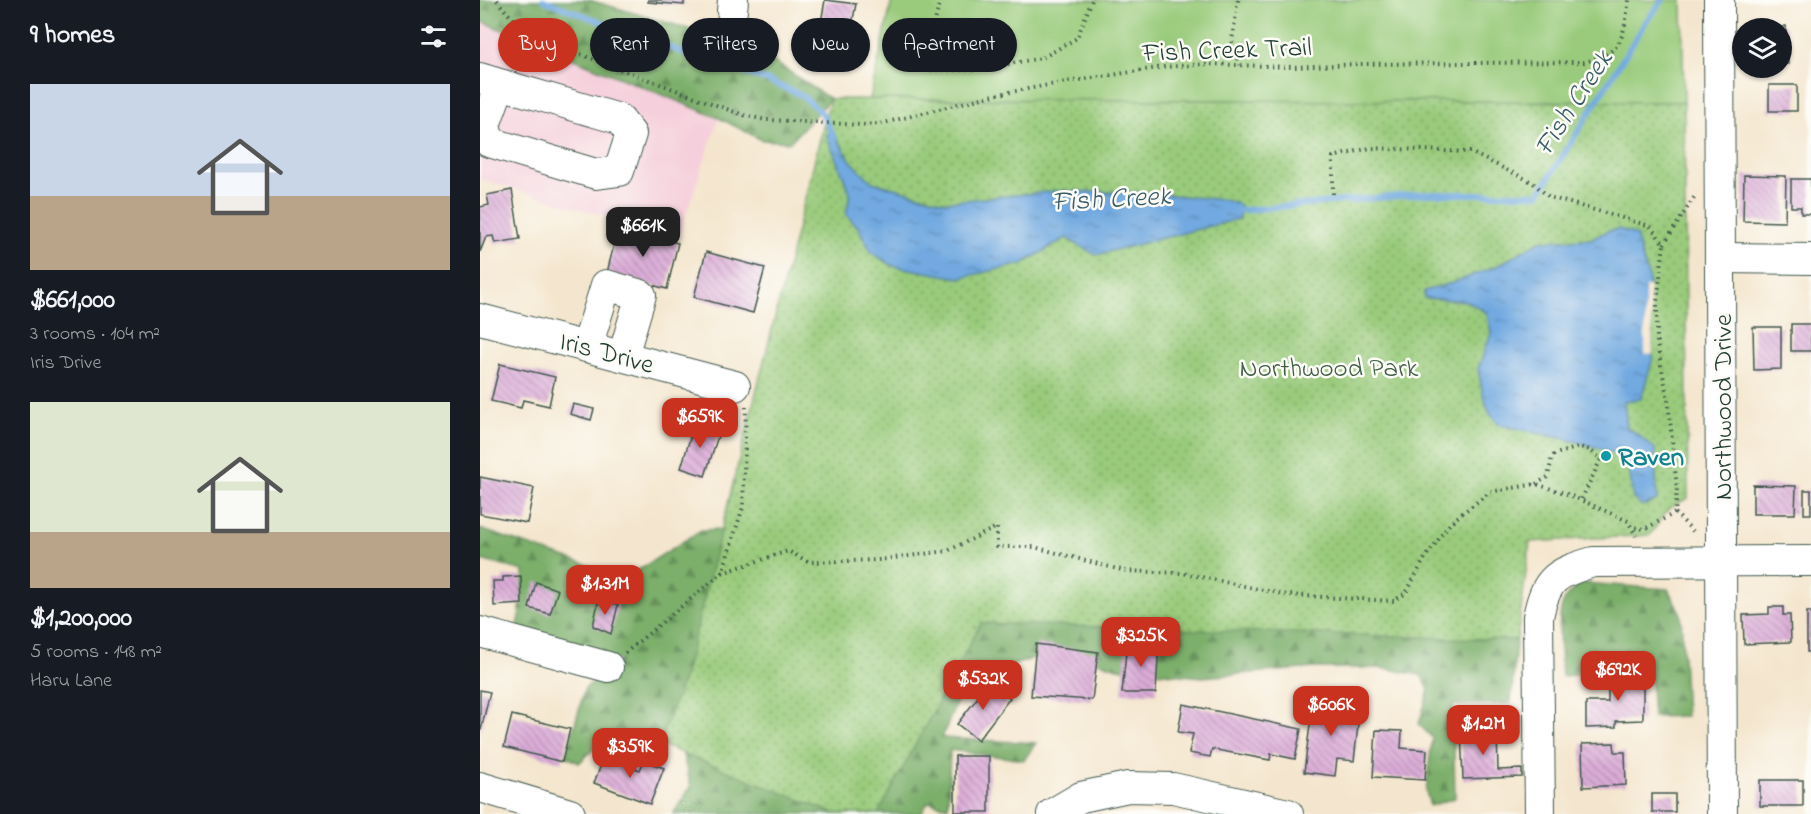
<!DOCTYPE html>
<meta charset="utf-8">
<style>
body{margin:0;font-family:"Indie Flower",sans-serif;background:#242831;color:#f1f3f6;height:100vh;display:flex;flex-direction:column;font-size:22px;white-space:nowrap}
*{box-sizing:border-box;margin:0}
p{font-size:20px;color:#9ea1a6}
.icon{flex:none;width:33px;height:33px;fill:none;stroke:currentColor;stroke-width:2;stroke-linecap:round;stroke-linejoin:round}
.map{position:relative;flex:1;overflow:hidden}
.drawer{display:flex;flex-direction:column;background:#171b24;width:480px}
.drawer>*{flex:none}
.guide{position:absolute;left:18px;top:18px;width:570px;height:54px;display:flex;gap:12px}
.buttons{position:absolute;left:1252px;top:18px;display:grid;gap:12px}
.buttons a{display:grid;place-items:center;width:60px;height:60px;border-radius:50%;background:#171b24;box-shadow:0 2px 4px #0004;font-size:30px}
.price{position:absolute;translate:-50% -51px;padding:0 14px;border-radius:12px;background:#c8321e;color:#fff;font-size:20px;line-height:39px;filter:drop-shadow(0 2px 3px #0008)}
.price::after{content:'';position:absolute;left:50%;top:36px;width:18px;height:14px;margin-left:-9px;background:inherit;clip-path:polygon(0 0,100% 0,50% 100%)}
.price.current{background:#222;color:#fff}
ul{padding:0;list-style:none}
li{display:grid;align-content:center;gap:12px;height:318px;padding:0 30px}
li span{display:grid;place-items:center;height:186px;border-radius:0px;color:#555}
li>.icon{margin-inline-start:auto}
span .icon{width:108px;height:108px;fill:#fffc;stroke-width:1}
li b{font-size:26px}
h2{display:flex;justify-content:space-between;align-items:center;height:72px;padding:0 30px;font-size:26px}
.tag{padding:0 21px;border-radius:27px;background:#171b24;box-shadow:0 2px 4px #0004;font-size:21px;line-height:54px}
.tag.current{background:#c8321e;color:#fff}
main{display:flex;flex:1;min-height:0}
.map>svg:first-child{display:block}
</style>
<main>
<section class="drawer">
<h2>9 homes<svg class="icon" aria-label="filters" viewBox="0 0 24 24"><path d="M4 7h16M4 17h16"/><circle cx="9" cy="7" r="2"/><circle cx="15" cy="17" r="2"/></svg></h2>
<ul>
<li><span style="background:linear-gradient(#c9d6e8 60%,#b9a48a 0)"><svg class="icon" aria-label="home" viewBox="0 0 24 24"><path d="M3 11l9-7 9 7M6 9v11h12V9"/></svg></span><div><b>$661,000</b><p>3 rooms · 104 m²</p><p>Iris Drive</p></div></li>
<li><span style="background:linear-gradient(#dfe7d0 70%,#b9a48a 0)"><svg class="icon" aria-label="home" viewBox="0 0 24 24"><path d="M3 11l9-7 9 7M6 9v11h12V9"/></svg></span><div><b>$1,200,000</b><p>5 rooms · 148 m²</p><p>Haru Lane</p></div></li>
</ul>
</section>
<div class="map">
<svg width="1331" height="814" viewBox="0 0 1331 814">
<defs>
<pattern id="forest-firs" width="22" height="20" patternUnits="userSpaceOnUse" patternTransform="scale(1.5)"><rect width="22" height="20" fill="#7baf6b"/><path d="M5 1l3.5 6h-7zM16 11l3.5 6h-7z" fill="#649059"/></pattern>
<pattern id="park-dots" width="8" height="8" patternUnits="userSpaceOnUse" patternTransform="scale(1.5)"><rect width="8" height="8" fill="#9acb7b"/><path d="M2 2h.1M6 6h.1" fill="none" stroke="#7da666" stroke-width="1.8" stroke-linecap="round"/></pattern>
<pattern id="water-ripples" width="26" height="14" patternUnits="userSpaceOnUse" patternTransform="scale(1.5)"><rect width="26" height="14" fill="#71a9e0"/><path d="M2 4q2-2 4 0t4 0M15 11q2-2 4 0t4 0" fill="none" stroke="#5c8bb6"/></pattern>
<pattern id="building-back-hatch" width="6" height="6" patternUnits="userSpaceOnUse" patternTransform="scale(1.5)"><rect width="6" height="6" fill="#dcacd8"/><path d="M-1 5l2 2M0 0l6 6M5-1l2 2" fill="none" stroke="#b28db0"/></pattern>
</defs>
<rect width="100%" height="100%" fill="#fdfcf7"/>
<filter id="ink" filterUnits="userSpaceOnUse"><feTurbulence type="fractalNoise" baseFrequency=".0167" numOctaves="2"/><feDisplacementMap in="SourceGraphic" scale="12" xChannelSelector="R" yChannelSelector="G"/><feConvolveMatrix kernelMatrix="1 2 1 2 8 2 1 2 1" color-interpolation-filters="sRGB"/></filter>
<filter id="wash" filterUnits="userSpaceOnUse"><feTurbulence type="fractalNoise" baseFrequency=".008" numOctaves="4" result="noise"/><feDisplacementMap in="SourceGraphic" scale="24" xChannelSelector="R" yChannelSelector="G"/><feGaussianBlur stdDeviation="1.35" result="paint"/><feColorMatrix in="noise" values="0 0 0 0 0 0 0 0 0 0 0 0 0 0 0 0 0 1.4 0 .05"/><feComposite in="paint" operator="in"/></filter>
<g filter="url(#wash)">
<rect width="100%" height="100%" fill="#f4e6ce"/>
<!-- built -->
<polygon fill="#f5cfdb" points="0,21 239,118 198,238 0,179"/>
<!-- green -->
<polygon fill="#9acb7b" stroke="#5c8458" stroke-width="1.5" points="412,0 1202,0 1204,102 390,99"/>
<!-- forest -->
<g fill="url(#forest-firs)" stroke="#4d7650" stroke-width="1.5">
<polygon points="0,0 109,0 272,47 350,99 310,142 282,140 239,118 0,21"/>
<polygon points="290,527 1027,532 1041,585 1031,703 973,705 975,798 950,806 946,792 952,738 939,724 949,690 941,675 901,668 835,668 722,677 637,668 578,647 546,661 486,679 462,738 556,743 544,760 470,750 468,807 448,802 441,814 193,814 211,786 200,744 162,734 129,735 99,763 86,756 105,688 141,661 103,651 38,628 44,571 0,560 0,529 146,578 221,530"/>
<path d="M1103 583 1188 589 1201 614 1206 716 1173 717 1170 671 1082 676C1081 655 1076 621 1083 603 1087 593 1095 588 1103 583Z"/>
</g>
<!-- park -->
<polygon fill="url(#park-dots)" stroke="#5c8458" stroke-width="1.5" points="350,99 1204,102 1208,498 1189,508 1170,535 1050,542 1037,640 501,623 398,814 356,814 179,744 205,674"/>
<!-- water -->
<g fill="url(#water-ripples)" stroke="#48738a" stroke-width="1.5">
<polygon points="354,133 371,161 392,182 465,202 576,191 671,193 745,200 760,205 759,219 616,255 586,238 542,264 479,278 413,266 392,253 378,227 366,215 370,193 346,134"/>
<path d="M1139 229 1156 235 1165 267 1169 277 1173 358 1161 399 1144 401 1147 428 1156 433 1175 449 1177 500 1162 506 1153 499C1151 486 1152 469 1142 459 1127 445 1045 431 1020 425L1010 414 1003 395 998 369 1011 333 1007 313 987 301 944 298V291L972 283 1017 266 1060 241 1111 239 1128 231Z"/>
</g>
<!-- pier -->
<polygon fill="#f4e6ce" points="1165,287 1170,287 1173,354 1165,354"/>
<g fill="none" stroke-linecap="round" stroke-linejoin="round">
<!-- stream -->
<g stroke="#71a9e0" stroke-width="6">
<polyline points="63,0 199,51 286,80 321,95 342,113 355,140"/>
<polyline points="753,211 940,194 1059,194 1167,20 1183,0"/>
</g>
</g>
<g id="blocks">
<!-- building -->
<g fill="url(#building-back-hatch)">
<polygon points="168,0 204,0 204,5 168,2"/>
<polygon points="345,0 376,4 367,51 337,45"/>
<polygon points="1306,26 1308,64 1302,64 1302,27"/>
<rect x="1289" y="85" width="28" height="26"/>
<polygon points="1264,175 1306,176 1305,222 1263,221"/>
<polygon points="1311,179 1331,179 1331,214 1321,214 1321,207 1311,207"/>
<polygon points="32,190 40,239 15,243 13,236 6,237 0,252 0,207 9,205 7,195"/>
<polygon points="138,228 198,243 187,289 127,273"/>
<polygon points="226,252 285,268 273,313 214,297"/>
<rect x="1311" y="324" width="20" height="27"/>
<polygon points="1273,327 1301,327 1301,369 1274,370"/>
<polygon points="20,364 75,377 69,406 43,400 41,408 11,401"/>
<polygon points="93,404 114,409 111,420 90,414"/>
<polygon points="215,422 240,430 225,476 201,468"/>
<polygon points="0,477 54,488 47,523 0,514"/>
<polygon points="1273,485 1316,486 1315,514 1273,514"/>
<rect x="1324" y="490" width="7" height="24"/>
<polygon points="41,576 42,604 14,606 13,581 23,581 23,577"/>
<polygon points="56,582 78,590 70,614 49,608"/>
<polygon points="119,598 138,605 131,634 113,626"/>
<polygon points="1289,607 1303,607 1303,615 1310,615 1311,642 1264,644 1263,615 1289,614"/>
<rect x="1327" y="612" width="4" height="40"/>
<polygon points="647,642 679,642 676,693 642,693"/>
<polygon points="556,644 618,652 612,700 551,696"/>
<polygon points="1128,673 1163,673 1163,720 1136,721 1136,727 1106,728 1106,702 1128,702"/>
<polygon points="509,683 530,698 498,740 477,724"/>
<polygon points="0,690 10,692 1,730 0,730"/>
<polygon points="833,701 880,707 874,761 857,759 855,776 824,772"/>
<polygon points="703,704 821,729 815,759 791,754 790,760 732,749 730,757 709,753 713,734 698,732"/>
<polygon points="32,715 90,729 82,762 24,747"/>
<polygon points="896,730 922,731 921,748 947,750 945,780 893,777"/>
<polygon points="1017,730 1018,770 1042,769 1042,777 983,779 981,731"/>
<polygon points="1134,743 1135,752 1145,752 1146,785 1103,787 1102,744"/>
<rect x="475" y="756" width="34" height="56"/>
<polygon points="124,757 160,770 164,761 184,768 170,804 114,783"/>
<rect x="1280" y="780" width="43" height="26"/>
<rect x="1172" y="794" width="23" height="18"/>
</g>
</g>
</g>
<g filter="url(#ink)">
<use href="#blocks" fill-opacity="0" stroke="#3f564b" stroke-width="1.5"/>
<g fill="none" stroke-linecap="round" stroke-linejoin="round">
<!-- minor casing -->
<g stroke="#3f564b" stroke-width="32">
<g id="minor">
<polyline points="1239,0 1242,814"/>
<polyline points="252,11 253,0"/>
<polyline points="0,78 20,84 139,119 151,134 139,171 116,174 9,142 5,125 20,84"/>
<polyline points="1241,258 1331,259"/>
<polyline points="0,319 255,386"/>
<polyline points="107,347 126,285 161,295 143,356"/>
<polyline points="0,632 128,667"/>
<polyline points="0,787 90,814"/>
<polyline points="572,814 601,797 648,787 693,788 808,814"/>
<path d="M1060 814 1058 617C1066 578 1076 573 1113 562L1331 561"/>
</g>
</g>
<!-- path -->
<g stroke="#3f564b" stroke-width="4" stroke-dasharray="1.5 4.5" stroke-linecap="butt">
<path d="M17 0C30 18 43 29 62 40L263 115 286 120 310 121 382 125 400 124 514 95 580 83 684 67 727 64 813 67 878 64 1104 62C1144 53 1143 37 1149 0"/>
<polyline points="460,0 444,70 493,70 562,58 597,38 612,0"/>
<polyline points="758,0 752,41 760,65"/>
<polyline points="853,194 853,157 890,148 990,152 1052,182 1069,197 1170,226 1184,244 1177,302 1177,344 1188,400 1197,489 1195,513 1164,529 1152,527"/>
<polyline points="1184,244 1215,196"/>
<polyline points="1056,484 1068,477 1072,457 1075,454 1100,447 1110,450 1121,459 1101,500"/>
<polyline points="1195,513 1216,534"/>
<polyline points="242,573 263,507 266,407"/>
<polyline points="145,653 242,573 308,551 329,562 398,560 467,551 517,527 517,547 554,547 645,571 702,573 807,595 914,601 926,593 945,558 971,522 1010,492 1056,484 1087,494 1148,521 1156,536"/>
</g>
<!-- minor -->
<use href="#minor" stroke="#fff" stroke-width="30"/>
</g>
</g>
<!-- markers -->
<circle fill="#0f9aa8" stroke="#fdfcf7" stroke-width="2" cx="1126" cy="456" r="6"/>
<g text-anchor="middle" stroke-width="5" stroke-linejoin="round" paint-order="stroke">
<!-- street labels -->
<g font-size="27" fill="#1f3d34" stroke="#fdfcf7">
<text transform="translate(747 49) rotate(-2)" y="9">Fish Creek Trail</text>
<text transform="translate(127 352) rotate(15)" y="9">Iris Drive</text>
<text transform="translate(1242 407) rotate(-90)" y="9">Northwood Drive</text>
</g>
<!-- park labels -->
<g font-size="27" fill="#3e6046" stroke="#fdfcf7">
<text x="849" y="376">Northwood Park</text>
</g>
<!-- culture labels -->
<g font-size="27" font-weight="bold" fill="#0d838f" stroke="#fdfcf7" text-anchor="start">
<text x="1138" y="465">Raven</text>
</g>
<!-- water labels -->
<g font-size="28" font-style="italic" fill="#385d68" stroke="#fdfcf7">
<text transform="translate(1092 102) rotate(-57)" y="10">Fish Creek</text>
<text transform="translate(631 197) rotate(-3)" y="10">Fish Creek</text>
</g>
</g>
</svg>
<div class="buttons">
<a><svg class="icon" aria-label="layers" viewBox="0 0 24 24"><path d="M12 4l9 5-9 5-9-5zM3 14l9 5 9-5"/></svg></a>
</div>
<b class="price current" style="left:163px;top:258px">$661K</b>
<b class="price" style="left:220px;top:449px">$659K</b>
<b class="price" style="left:125px;top:616px">$1.31M</b>
<b class="price" style="left:661px;top:668px">$325K</b>
<b class="price" style="left:1138px;top:702px">$692K</b>
<b class="price" style="left:503px;top:711px">$532K</b>
<b class="price" style="left:851px;top:737px">$606K</b>
<b class="price" style="left:1003px;top:756px">$1.2M</b>
<b class="price" style="left:150px;top:779px">$359K</b>
<div class="guide">
<a class="tag current">Buy</a>
<a class="tag">Rent</a>
<a class="tag">Filters</a>
<a class="tag">New</a>
<a class="tag">Apartment</a>
</div>
</div>
</main>
